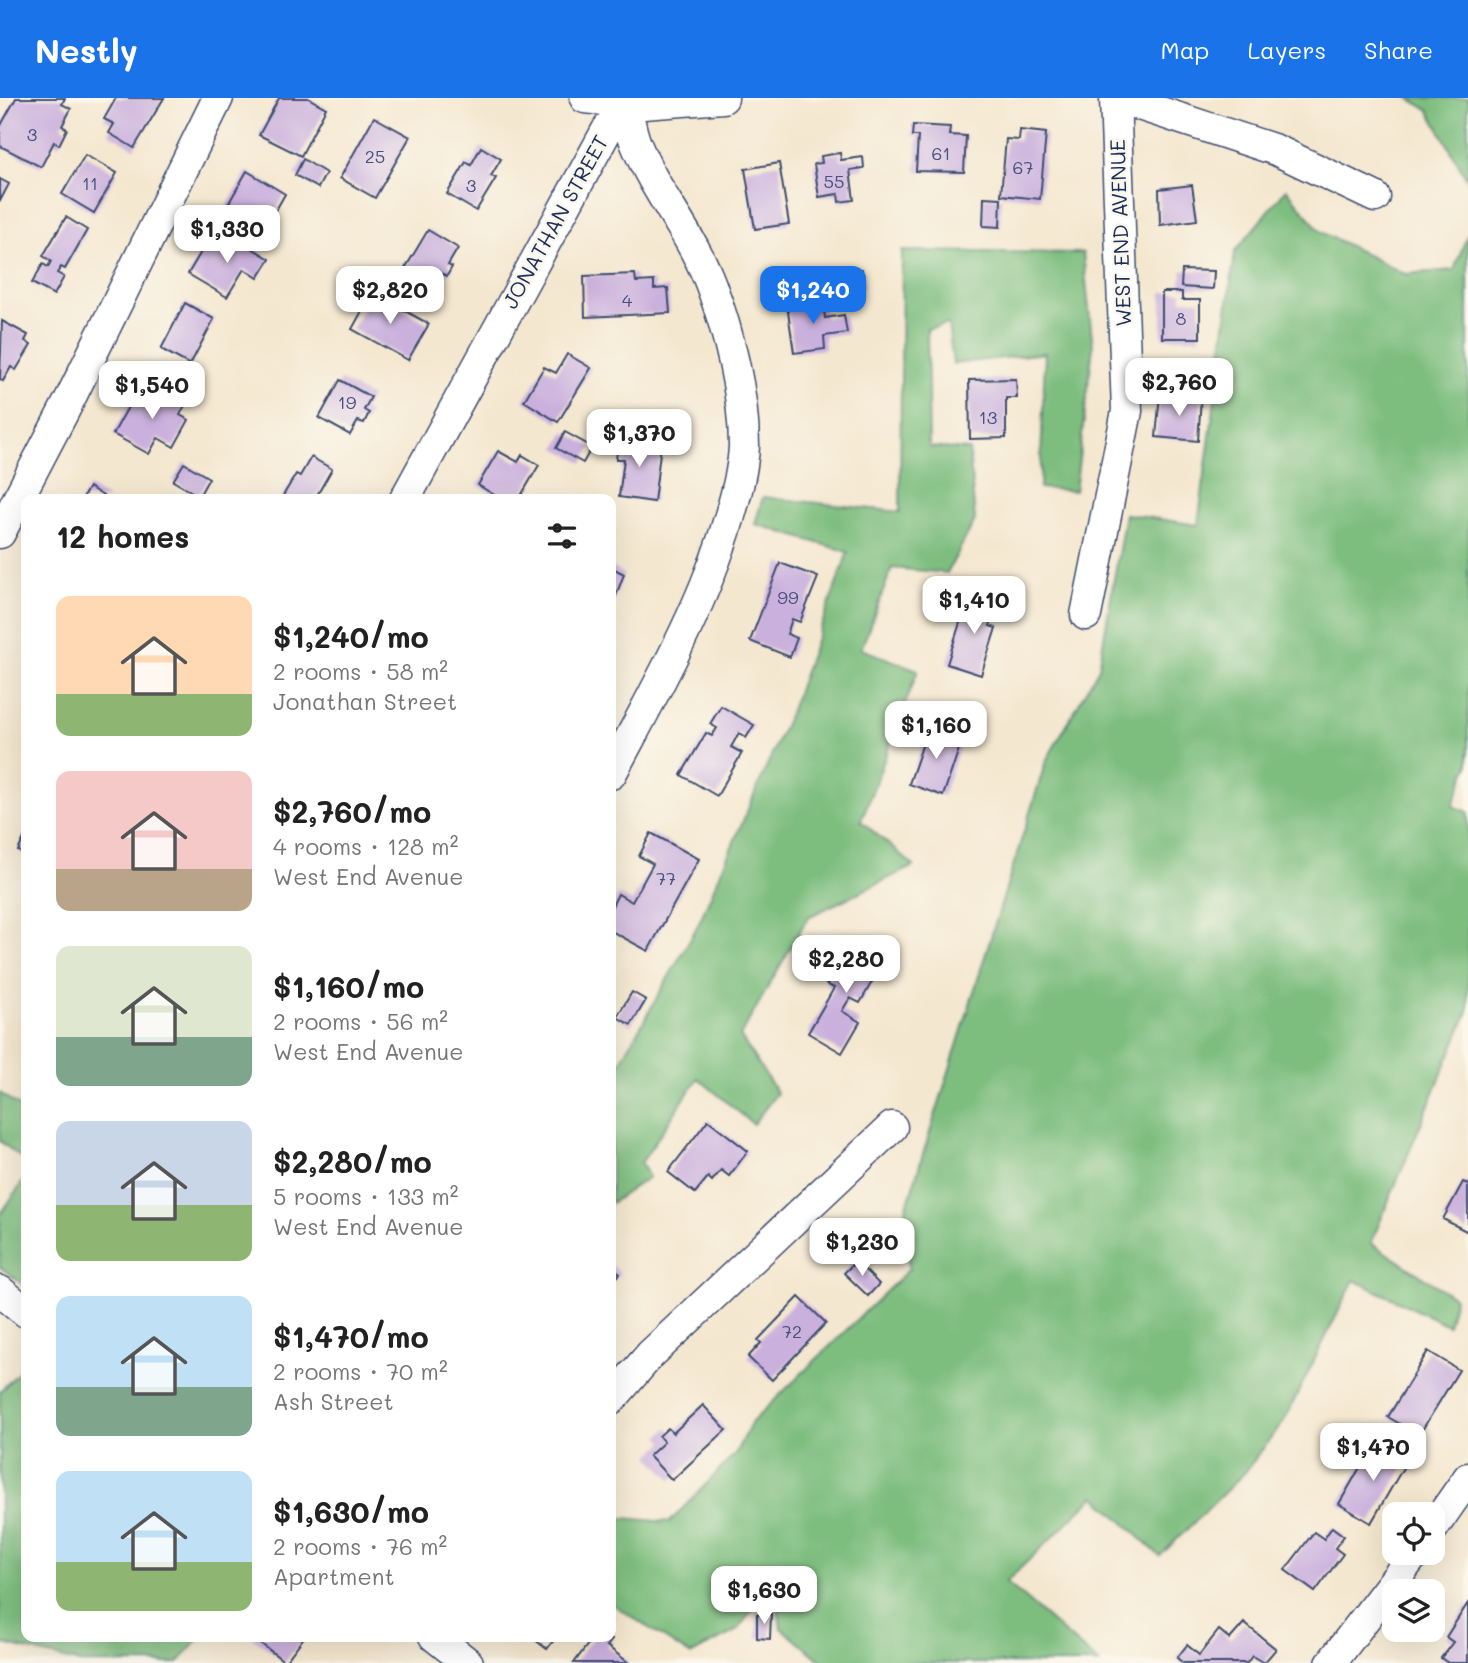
<!DOCTYPE html>
<meta charset="utf-8">
<style>
body{margin:0;font-family:Mali,sans-serif;background:#f2f2f2;color:#222;height:100vh;display:flex;flex-direction:column;font-size:26px;white-space:nowrap}
*{box-sizing:border-box;margin:0}
p{font-size:23px;color:#767676}
.icon{flex:none;width:38px;height:38px;fill:none;stroke:currentColor;stroke-width:2;stroke-linecap:round;stroke-linejoin:round}
.map{position:relative;flex:1;overflow:hidden}
.sheet{position:absolute;left:21px;top:396px;width:595px;height:1148px;display:flex;flex-direction:column;background:#fff;border-radius:14px;box-shadow:0 7px 28px #0002}
.sheet>*{flex:none}
.buttons{position:absolute;left:1382px;top:1404px;display:grid;gap:14px}
.buttons a{display:grid;place-items:center;width:63px;height:63px;border-radius:14px;background:#fff;box-shadow:0 7px 28px #0002;font-size:35px}
.price{position:absolute;translate:-50% -60px;padding:0 16px;border-radius:14px;background:#fff;color:#222;font-size:23px;line-height:46px;filter:drop-shadow(0 2px 4px #0008)}
.price::after{content:'';position:absolute;left:50%;top:42px;width:21px;height:16px;margin-left:-10px;background:inherit;clip-path:polygon(0 0,100% 0,50% 100%)}
.price.current{background:#1a73e8;color:#fff}
ul{padding:0;list-style:none}
li{display:flex;align-items:center;gap:21px;height:175px;padding:0 35px}
li span{display:grid;place-items:center;flex:none;width:196px;height:140px;border-radius:14px;color:#555}
li>.icon{margin-inline-start:auto}
span .icon{width:84px;height:84px;fill:#fffc;stroke-width:1}
li b{font-size:30px}
h2{display:flex;justify-content:space-between;align-items:center;height:84px;padding:0 35px;font-size:30px}
header{display:flex;align-items:center;gap:42px;box-sizing:border-box;height:98px;padding:0 35px;background:#1a73e8;color:#fff}
header strong{font-size:33px}
nav{display:flex;gap:38px;margin-inline-start:auto;font-size:24px}
.map>svg:first-child{display:block}
</style>
<header>
<strong>Nestly</strong>
<nav><a>Map</a><a>Layers</a><a>Share</a></nav>
</header>
<div class="map">
<svg width="1468" height="1565" viewBox="0 0 1468 1565">
<rect width="100%" height="100%" fill="#fbf7ec"/>
<filter id="ink" filterUnits="userSpaceOnUse"><feTurbulence type="fractalNoise" baseFrequency=".0143" numOctaves="2"/><feDisplacementMap in="SourceGraphic" scale="14" xChannelSelector="R" yChannelSelector="G"/><feConvolveMatrix kernelMatrix="1 2 1 2 8 2 1 2 1" color-interpolation-filters="sRGB"/></filter>
<filter id="wash" filterUnits="userSpaceOnUse"><feTurbulence type="fractalNoise" baseFrequency=".00686" numOctaves="4" result="noise"/><feDisplacementMap in="SourceGraphic" scale="28" xChannelSelector="R" yChannelSelector="G"/><feGaussianBlur stdDeviation="1.57" result="paint"/><feColorMatrix in="noise" values="0 0 0 0 0 0 0 0 0 0 0 0 0 0 0 0 0 1.4 0 .05"/><feComposite in="paint" operator="in"/></filter>
<g filter="url(#wash)">
<rect width="100%" height="100%" fill="#f4e7cf"/>
<!-- forest -->
<g fill="#7dbd7e" stroke="#4c766e" stroke-width="2">
<polygon points="1409,0 1468,0 1468,83 1429,13"/>
<polygon points="1286,91 1321,134 1405,176 1454,172 1468,135 1468,668 1453,708 1468,714 1468,913 1371,1145 1455,1200 1448,1227 1354,1182 1284,1323 1245,1374 1160,1458 1095,1398 1006,1484 1099,1565 824,1565 781,1530 778,1507 754,1509 738,1532 690,1557 611,1505 611,1419 670,1424 735,1356 751,1325 909,1171 906,1111 1046,663 1099,570 1125,416 1198,427 1235,154"/>
<polygon points="902,153 1083,155 1093,249 1075,393 1040,390 1045,255 953,266 948,226 927,231 929,349 969,352 975,422 947,475 892,470 861,551 918,572 861,723 914,768 808,819 740,938 777,995 753,1026 698,980 641,1065 649,1079 611,1105 611,981 698,827 791,612 848,454 755,426 763,399 900,414"/>
<polygon points="0,995 26,1013 26,1064 0,1043"/>
<polygon points="26,1079 26,1189 0,1169 0,1117"/>
<polygon points="26,1267 26,1538 201,1538 178,1565 81,1565 0,1545 0,1293"/>
</g>
<g id="blocks">
<!-- building -->
<g fill="#cab1dd">
<polygon points="16,0 65,0 62,6 71,11 62,28 67,31 59,47 54,44 41,69 0,48 0,29"/>
<polygon points="116,0 164,0 134,50 109,35 114,26 104,21"/>
<polygon points="279,0 308,0 326,10 301,58 259,37"/>
<polygon points="374,19 410,39 375,100 340,80"/>
<polygon points="913,27 950,29 949,37 966,38 964,74 916,73 918,38 912,38"/>
<polygon points="1020,32 1046,35 1040,101 1001,97 1006,41 1019,42"/>
<polygon points="481,49 501,61 491,78 496,80 476,113 447,96 466,64 471,67"/>
<polygon points="840,55 841,62 863,59 864,70 850,72 854,102 839,104 838,96 819,99 814,66 822,65 821,58"/>
<polygon points="85,57 117,75 94,115 62,96"/>
<polygon points="303,61 326,75 318,90 295,77"/>
<polygon points="779,65 789,126 755,131 745,71"/>
<polygon points="247,73 285,96 264,133 226,110"/>
<polygon points="0,81 9,86 0,103"/>
<polygon points="1192,87 1197,122 1160,127 1159,91"/>
<polygon points="984,99 1001,100 1000,129 983,128"/>
<polygon points="66,119 87,132 65,171 61,169 57,175 64,179 54,197 32,185 43,166 48,169 51,163 43,158"/>
<polygon points="428,132 458,150 448,167 452,169 447,178 443,176 434,192 403,174"/>
<polygon points="232,138 270,161 258,180 244,171 227,199 188,176 208,142 224,151"/>
<polygon points="862,171 864,190 841,192 840,172"/>
<polygon points="1182,172 1214,173 1213,191 1181,189"/>
<polygon points="635,176 636,184 654,183 654,191 668,190 670,215 585,219 584,178"/>
<polygon points="1162,194 1182,194 1182,202 1200,202 1200,240 1162,240"/>
<polygon points="372,195 429,226 408,262 352,231"/>
<polygon points="823,202 825,220 844,217 847,235 824,238 825,251 794,255 787,207"/>
<polygon points="185,205 214,221 190,267 161,251"/>
<polygon points="2,223 28,237 25,243 31,247 16,272 11,269 3,283 0,281"/>
<polygon points="567,256 591,270 558,324 524,303 544,269 556,275"/>
<polygon points="1016,281 1017,300 1006,300 1006,340 970,341 969,282"/>
<polygon points="340,282 371,299 364,312 369,315 364,325 358,323 350,337 319,320"/>
<polygon points="138,291 167,307 174,293 188,301 180,317 189,322 174,349 158,340 149,356 113,336"/>
<polygon points="1160,296 1201,300 1198,343 1156,339"/>
<polygon points="565,334 592,349 583,365 556,350"/>
<polygon points="619,341 661,346 654,404 619,399 624,361 616,361"/>
<polygon points="498,353 518,364 522,357 539,367 519,401 501,401 478,387"/>
<polygon points="311,359 332,371 316,399 319,401 281,401 296,376 300,378"/>
<polygon points="184,365 209,380 199,398 173,383"/>
<polygon points="89,389 108,401 82,401"/>
<polygon points="780,465 818,479 800,524 792,521 787,536 797,540 790,559 750,543"/>
<polygon points="611,469 624,476 611,511"/>
<polygon points="969,496 997,505 990,528 996,530 981,577 947,566"/>
<polygon points="721,608 754,627 746,640 739,635 731,649 742,655 717,698 681,677 706,635 712,638 717,630 710,626"/>
<polygon points="929,628 963,639 943,698 909,686"/>
<polygon points="651,735 699,761 648,853 611,833 611,810 618,796 632,804 653,766 639,758"/>
<polygon points="26,736 26,757 18,753"/>
<polygon points="851,842 885,861 860,905 850,900 842,913 860,924 842,955 808,935 834,890 826,886"/>
<polygon points="632,894 646,902 631,927 617,919"/>
<polygon points="708,1022 748,1053 729,1078 721,1072 712,1083 708,1079 695,1095 668,1074"/>
<polygon points="1463,1084 1468,1086 1468,1134 1443,1121"/>
<polygon points="856,1163 879,1186 868,1198 844,1175"/>
<polygon points="611,1166 620,1176 611,1185"/>
<polygon points="799,1199 826,1225 772,1282 748,1259 761,1245 758,1242"/>
<polygon points="1428,1253 1459,1272 1419,1337 1388,1319"/>
<polygon points="703,1307 726,1332 672,1382 649,1358 664,1344 659,1338 668,1330 673,1335"/>
<polygon points="1374,1345 1407,1363 1371,1425 1339,1406"/>
<polygon points="1332,1429 1344,1438 1335,1450 1343,1456 1315,1494 1285,1472 1314,1434 1324,1441"/>
<polygon points="1468,1505 1468,1565 1448,1565 1441,1560 1453,1544 1446,1539"/>
<polygon points="757,1516 771,1516 770,1541 757,1540"/>
<polygon points="1244,1525 1276,1551 1264,1565 1252,1558 1247,1565 1183,1565 1177,1560 1187,1547 1199,1557 1219,1532 1230,1541"/>
<polygon points="251,1538 305,1538 285,1564"/>
<polygon points="530,1538 557,1538 547,1551"/>
<polygon points="594,1538 606,1538 612,1542 607,1548 629,1565 574,1565"/>
</g>
</g>
</g>
<g filter="url(#ink)">
<use href="#blocks" fill-opacity="0" stroke="#3c4b6f" stroke-width="2"/>
<g fill="none" stroke-linecap="round" stroke-linejoin="round">
<!-- minor casing -->
<g stroke="#3c4b6f" stroke-width="33">
<g id="minor">
<polyline points="585,0 643,6 723,0"/>
<polyline points="1118,0 1276,52 1375,99"/>
<path d="M405 401 607 32 626 5C629 19 631 34 636 46 656 96 692 136 711 187 729 235 744 296 744 348 743 372 736 397 729 421 702 511 655 593 611 676"/>
<polyline points="0,435 67,307 218,0"/>
<polyline points="1086,517 1127,313 1115,0"/>
<polyline points="0,1193 26,1214"/>
<polyline points="611,1302 650,1257 892,1029"/>
<polyline points="1433,1430 1468,1380"/>
<polyline points="434,1538 468,1565"/>
<polyline points="1331,1565 1416,1454"/>
</g>
</g>
<!-- minor -->
<use href="#minor" stroke="#fff" stroke-width="30"/>
</g>
</g>
<g text-anchor="middle" stroke-width="5" stroke-linejoin="round" paint-order="stroke">
<!-- number labels -->
<g font-size="18" fill="#47507e">
<text x="32" y="43">3</text>
<text x="941" y="62">61</text>
<text x="375" y="65">25</text>
<text x="1023" y="76">67</text>
<text x="834" y="90">55</text>
<text x="90" y="92">11</text>
<text x="471" y="94">3</text>
<text x="627" y="209">4</text>
<text x="1181" y="227">8</text>
<text x="347" y="311">19</text>
<text x="988" y="326">13</text>
<text x="788" y="506">99</text>
<text x="666" y="787">77</text>
<text x="792" y="1240">72</text>
</g>
<!-- street labels -->
<g font-size="21" fill="#1b2f5e" stroke="#fbf7ec">
<text transform="translate(556 124) rotate(-61)" y="7">JONATHAN STREET</text>
<text transform="translate(1121 135) rotate(-92)" y="7">WEST END AVENUE</text>
</g>
</g>
</svg>
<div class="buttons">
<a><svg class="icon" aria-label="locate" viewBox="0 0 24 24"><circle cx="12" cy="12" r="6"/><path d="M12 2v4M12 18v4M2 12h4M18 12h4"/></svg></a>
<a><svg class="icon" aria-label="layers" viewBox="0 0 24 24"><path d="M12 4l9 5-9 5-9-5zM3 14l9 5 9-5"/></svg></a>
</div>
<b class="price" style="left:227px;top:167px">$1,330</b>
<b class="price" style="left:390px;top:228px">$2,820</b>
<b class="price current" style="left:813px;top:228px">$1,240</b>
<b class="price" style="left:1179px;top:320px">$2,760</b>
<b class="price" style="left:152px;top:323px">$1,540</b>
<b class="price" style="left:639px;top:371px">$1,370</b>
<b class="price" style="left:974px;top:538px">$1,410</b>
<b class="price" style="left:936px;top:663px">$1,160</b>
<b class="price" style="left:846px;top:897px">$2,280</b>
<b class="price" style="left:862px;top:1180px">$1,230</b>
<b class="price" style="left:1373px;top:1385px">$1,470</b>
<b class="price" style="left:764px;top:1528px">$1,630</b>
<section class="sheet">
<h2>12 homes<svg class="icon" aria-label="filters" viewBox="0 0 24 24"><path d="M4 7h16M4 17h16"/><circle cx="9" cy="7" r="2"/><circle cx="15" cy="17" r="2"/></svg></h2>
<ul>
<li><span style="background:linear-gradient(#ffd9b3 70%,#8fb573 0)"><svg class="icon" aria-label="home" viewBox="0 0 24 24"><path d="M3 11l9-7 9 7M6 9v11h12V9"/></svg></span><div><b>$1,240/mo</b><p>2 rooms · 58 m²</p><p>Jonathan Street</p></div></li>
<li><span style="background:linear-gradient(#f6c9c9 70%,#b9a48a 0)"><svg class="icon" aria-label="home" viewBox="0 0 24 24"><path d="M3 11l9-7 9 7M6 9v11h12V9"/></svg></span><div><b>$2,760/mo</b><p>4 rooms · 128 m²</p><p>West End Avenue</p></div></li>
<li><span style="background:linear-gradient(#dfe7d0 65%,#7fa58c 0)"><svg class="icon" aria-label="home" viewBox="0 0 24 24"><path d="M3 11l9-7 9 7M6 9v11h12V9"/></svg></span><div><b>$1,160/mo</b><p>2 rooms · 56 m²</p><p>West End Avenue</p></div></li>
<li><span style="background:linear-gradient(#c9d6e8 60%,#8fb573 0)"><svg class="icon" aria-label="home" viewBox="0 0 24 24"><path d="M3 11l9-7 9 7M6 9v11h12V9"/></svg></span><div><b>$2,280/mo</b><p>5 rooms · 133 m²</p><p>West End Avenue</p></div></li>
<li><span style="background:linear-gradient(#bfe0f5 65%,#7fa58c 0)"><svg class="icon" aria-label="home" viewBox="0 0 24 24"><path d="M3 11l9-7 9 7M6 9v11h12V9"/></svg></span><div><b>$1,470/mo</b><p>2 rooms · 70 m²</p><p>Ash Street</p></div></li>
<li><span style="background:linear-gradient(#bfe0f5 65%,#8fb573 0)"><svg class="icon" aria-label="home" viewBox="0 0 24 24"><path d="M3 11l9-7 9 7M6 9v11h12V9"/></svg></span><div><b>$1,630/mo</b><p>2 rooms · 76 m²</p><p>Apartment</p></div></li>
</ul>
</section>
</div>
